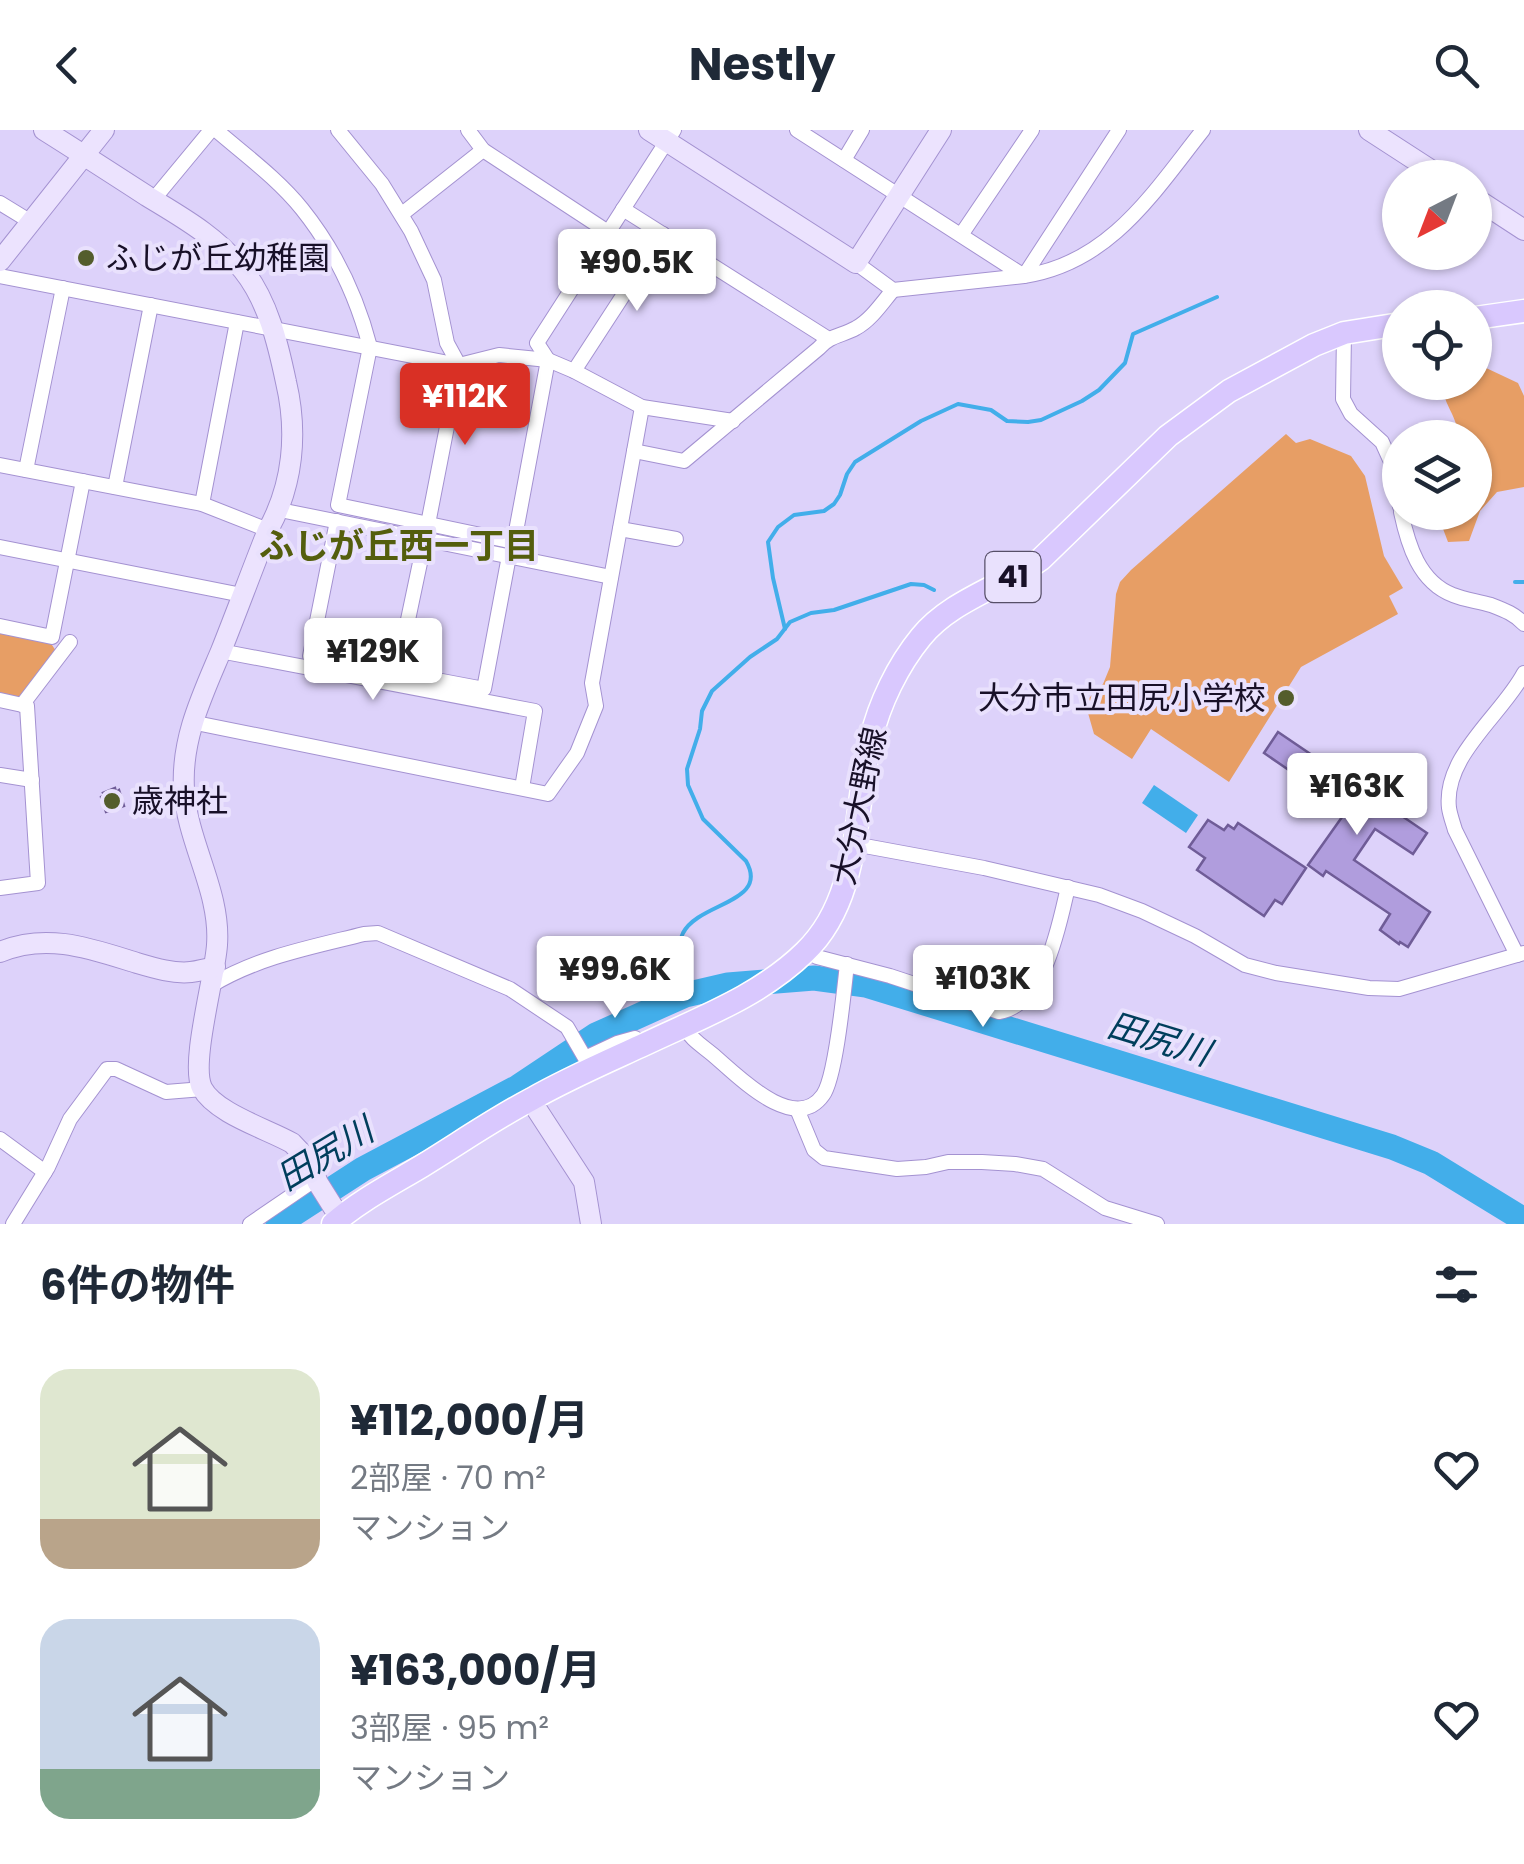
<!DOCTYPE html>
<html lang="ja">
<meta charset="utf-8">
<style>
body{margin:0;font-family:Poppins,"Noto Sans JP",sans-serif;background:#f2f2f3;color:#1f2937;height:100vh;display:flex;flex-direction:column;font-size:38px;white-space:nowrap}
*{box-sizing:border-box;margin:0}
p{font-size:32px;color:#747a83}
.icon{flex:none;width:55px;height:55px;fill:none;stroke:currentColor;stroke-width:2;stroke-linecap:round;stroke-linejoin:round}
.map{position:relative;height:1094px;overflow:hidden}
.side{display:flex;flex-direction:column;background:#fff;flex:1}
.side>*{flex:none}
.needle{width:65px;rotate:222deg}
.fabs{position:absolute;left:1382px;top:30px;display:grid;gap:20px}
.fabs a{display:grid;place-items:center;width:110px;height:110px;border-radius:50%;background:#fff;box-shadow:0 2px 8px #0004;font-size:50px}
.price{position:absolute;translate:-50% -85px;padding:0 22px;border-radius:10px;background:#fff;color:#222;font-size:32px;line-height:65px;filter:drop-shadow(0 2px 5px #0008)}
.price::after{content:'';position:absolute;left:50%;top:60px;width:30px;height:22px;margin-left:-15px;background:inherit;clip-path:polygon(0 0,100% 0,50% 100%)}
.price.active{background:#d93025;color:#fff}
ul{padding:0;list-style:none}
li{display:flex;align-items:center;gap:30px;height:250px;padding:0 40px}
li span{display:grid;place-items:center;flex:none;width:280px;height:200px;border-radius:30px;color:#555}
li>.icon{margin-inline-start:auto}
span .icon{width:120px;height:120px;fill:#fffc;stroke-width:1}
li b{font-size:42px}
h2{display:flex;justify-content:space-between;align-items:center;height:120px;padding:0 40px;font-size:42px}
header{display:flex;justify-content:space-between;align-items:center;height:130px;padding:0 40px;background:#fff;font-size:45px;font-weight:700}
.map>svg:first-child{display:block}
</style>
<header><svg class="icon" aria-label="back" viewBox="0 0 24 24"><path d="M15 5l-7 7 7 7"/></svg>Nestly<svg class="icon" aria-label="search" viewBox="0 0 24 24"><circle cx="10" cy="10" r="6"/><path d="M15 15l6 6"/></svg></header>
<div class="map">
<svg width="1524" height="1094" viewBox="0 0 1524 1094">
<rect width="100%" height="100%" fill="#ddd2fa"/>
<!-- green -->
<g fill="#e79e65">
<path d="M1484 237 1518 253 1524 266V357L1497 362 1480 381 1469 411 1448 412 1437 383 1475 382V308L1457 307C1460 287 1440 273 1444 253L1475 252V239Z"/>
<polygon points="1286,304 1296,313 1310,309 1351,326 1365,346 1384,426 1403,458 1389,466 1398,484 1301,537 1229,652 1151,599 1132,629 1094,604 1086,576 1090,567 1103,554 1110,537 1116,464 1120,452 1131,440"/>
<polygon points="0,503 50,512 56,521 20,568 0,564"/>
</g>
<!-- water -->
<polygon fill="#42aeea" points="1154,655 1198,685 1186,703 1142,673"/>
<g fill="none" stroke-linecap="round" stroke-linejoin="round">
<!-- stream -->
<g stroke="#42aeea" stroke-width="4">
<polyline points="1515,452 1524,452"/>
<polyline points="785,499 773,448 768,412 778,397 794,385 824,381 834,374 840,365 847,344 855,332 921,291 958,274 991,280 1007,291 1028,292 1041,290 1082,271 1099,260 1125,233 1133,204 1217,167"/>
<path d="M670 873C672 849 673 825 683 803 699 772 770 773 746 731L703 689 688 655 687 639 700 599 702 581 712 561 750 527 777 509 790 492 811 483 834 480 911 454 924 455 934 460"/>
</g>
<!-- river -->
<polyline stroke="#42aeea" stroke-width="25" points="278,1094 363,1039 518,957 596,905 685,865 728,855 814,848 866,855 1392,1017 1431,1033 1524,1090"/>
</g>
<!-- building -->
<g fill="#b09ddd" stroke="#6f5c97" stroke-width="2.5">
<polygon points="1278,602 1427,703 1413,724 1375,699 1354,730 1430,782 1408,817 1400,812 1399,814 1380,800 1390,784 1326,741 1323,746 1308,735 1347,680 1264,623"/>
<polygon points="115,658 116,662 119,660 124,676 106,682 101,667 104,665 103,663"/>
<polygon points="1208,690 1224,700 1228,695 1234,699 1238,693 1306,738 1282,774 1275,770 1264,786 1197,740 1205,728 1189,717"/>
</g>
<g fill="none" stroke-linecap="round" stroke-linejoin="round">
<!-- street casing -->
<g stroke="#a492d1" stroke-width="16">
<g id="street">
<path d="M216 0C245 25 278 49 302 79 334 119 357 167 370 217L338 375 514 412 548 230 537 213 674 0"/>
<polyline points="338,0 382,54 411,101 434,150 447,213 459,235 428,394"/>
<polyline points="468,0 483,20 608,102"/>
<polyline points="797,0 1024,146 1119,0"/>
<polyline points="844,30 862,0"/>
<polyline points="153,70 211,0"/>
<polyline points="0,73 31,92"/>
<polyline points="623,79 827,208"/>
<polyline points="402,84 483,20"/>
<polyline points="961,105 1032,0"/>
<path d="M856 133 893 160 1024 146C1110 133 1153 63 1203 0"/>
<polyline points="0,146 459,235 499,225 548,230 574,241 642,277 733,291"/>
<polyline points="1344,203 1343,269 1351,284 1382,312 1391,332 1400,377"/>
<polyline points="574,241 663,104"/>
<path d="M634 321 684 331 819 218C830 205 842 206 856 198 871 190 882 173 893 160"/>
<polyline points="0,335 202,374 268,400"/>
<polyline points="26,340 63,158"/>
<polyline points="115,357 151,175"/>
<polyline points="202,374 237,192"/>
<polyline points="280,380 611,447"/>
<path d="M1401 382C1408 415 1419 452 1453 465 1465 470 1478 471 1491 475 1504 480 1515 484 1524 494"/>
<polyline points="337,391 310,526 484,559 509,426"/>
<polyline points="620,399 676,409"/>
<polyline points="0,417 242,465"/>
<polyline points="0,496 52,507 83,351"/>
<polyline points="220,521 535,581 522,658"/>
<polyline points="397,542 425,409"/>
<polyline points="0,570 27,576 38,753 0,758"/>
<polyline points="22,575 70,512"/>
<polyline points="191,592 548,664 577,623 596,576 592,553 642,277"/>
<polyline points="0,645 32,650"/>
<polyline points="854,714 984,738 1099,765 1142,781 1195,806 1245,835 1276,843 1369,858 1399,859 1524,823"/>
<path d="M806 821 817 827 890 846 999 882C1045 875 1059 795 1068 757"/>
<path d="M1517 825 1455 700C1453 693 1450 685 1449 678 1443 626 1502 585 1524 543"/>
<path d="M212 855C258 827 312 817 364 804L378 803 510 859 567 897 585 928 617 913 635 908 640 911"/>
<path d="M684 897C691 909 701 915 712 924 735 943 794 1006 823 965 836 947 844 860 847 834"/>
<polyline points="797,979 814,1020 824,1028 897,1039 926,1037 948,1032 982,1032 1015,1034 1043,1039 1105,1078 1157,1094"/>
<polyline points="0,1009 45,1042"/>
<polyline points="13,1094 48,1037 70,989 107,939 116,939 166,962 203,959"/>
<polyline points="250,1094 316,1049"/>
</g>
</g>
<!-- secondary casing -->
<g stroke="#a492d1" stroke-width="22">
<g id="secondary">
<path d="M44 0C79 22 113 44 147 66 183 88 216 106 243 140 268 171 278 214 286 252 298 303 293 355 268 400 252 440 237 481 221 521 202 566 181 609 184 659 187 713 221 761 217 815 215 847 190 933 202 958 215 983 267 999 292 1013L308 1030 318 1053 340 1088"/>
<polyline points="649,0 856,133 941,0"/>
<polyline points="1369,0 1443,48"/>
<polyline points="1475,68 1524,100"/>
<polyline points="0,131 104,0"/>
<path d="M0 822C47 802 92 819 137 833 154 838 174 844 191 842 199 841 207 839 215 837"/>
<polyline points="530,969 584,1052 591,1094"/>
</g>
</g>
<!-- primary casing -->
<g stroke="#fff" stroke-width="25">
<g id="primary">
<polyline points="1475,188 1524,181"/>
<path d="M333 1094C359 1071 392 1054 422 1036 458 1014 494 989 532 969 567 949 604 933 641 916 697 889 759 867 805 822 862 767 853 680 871 609 879 574 898 535 921 507 951 470 1002 457 1041 429L1168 306 1229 261 1314 215 1344 203 1400 194"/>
</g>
</g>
<!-- street -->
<use href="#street" stroke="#fff" stroke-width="14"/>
<!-- secondary -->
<use href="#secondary" stroke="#ece3fe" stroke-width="20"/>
<!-- primary -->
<use href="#primary" stroke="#d9c8fe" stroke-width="22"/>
</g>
<!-- markers -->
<g fill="#545d2c" stroke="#e9e1fd" stroke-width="4">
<circle cx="86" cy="128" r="10"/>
<circle cx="1286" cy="568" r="10"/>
<circle cx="112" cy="671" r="10"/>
</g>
<g text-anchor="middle" stroke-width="8" stroke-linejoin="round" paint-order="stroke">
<!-- shield labels -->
<rect fill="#e9e1fd" stroke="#574f68" stroke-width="2.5" x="985.5" y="422" width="55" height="50" rx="8"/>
<g font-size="30" font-weight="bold" fill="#181028">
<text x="1013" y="457">41</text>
</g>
<!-- poi labels -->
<g font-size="32" fill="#181028" stroke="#e9e1fd" text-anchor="start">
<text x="106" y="139">ふじが丘幼稚園</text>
<text x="1266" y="579" text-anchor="end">大分市立田尻小学校</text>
<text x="132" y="682">歳神社</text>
</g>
<!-- street labels -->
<g font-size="32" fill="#181028" stroke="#e9e1fd">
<text transform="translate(859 676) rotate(-78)" y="11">大分大野線</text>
</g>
<!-- neighbourhood labels -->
<g font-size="35" font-weight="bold" fill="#545e0d" stroke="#e9e1fd">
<text x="399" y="428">ふじが丘西一丁目</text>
</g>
<!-- water labels -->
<g font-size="35" font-style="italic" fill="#003e5c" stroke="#e9e1fd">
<text transform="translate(1159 909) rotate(17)" y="12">田尻川</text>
<text transform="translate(325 1024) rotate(-31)" y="12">田尻川</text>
</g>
</g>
</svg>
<div class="fabs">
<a><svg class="needle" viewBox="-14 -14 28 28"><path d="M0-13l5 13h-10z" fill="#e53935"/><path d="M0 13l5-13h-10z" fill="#747a83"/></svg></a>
<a><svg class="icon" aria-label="locate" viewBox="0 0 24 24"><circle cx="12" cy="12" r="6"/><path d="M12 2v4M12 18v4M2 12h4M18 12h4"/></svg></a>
<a><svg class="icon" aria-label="layers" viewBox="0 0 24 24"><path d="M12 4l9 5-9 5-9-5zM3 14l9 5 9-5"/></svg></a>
</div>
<b class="price" style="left:637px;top:184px">¥90.5K</b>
<b class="price active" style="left:465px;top:318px">¥112K</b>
<b class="price" style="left:373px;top:573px">¥129K</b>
<b class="price" style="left:1357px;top:708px">¥163K</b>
<b class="price" style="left:615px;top:891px">¥99.6K</b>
<b class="price" style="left:983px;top:900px">¥103K</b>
</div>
<section class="side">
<h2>6件の物件<svg class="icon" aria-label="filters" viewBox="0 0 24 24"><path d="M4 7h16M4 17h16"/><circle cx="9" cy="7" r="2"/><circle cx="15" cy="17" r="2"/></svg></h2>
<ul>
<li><span style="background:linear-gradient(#dfe7d0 75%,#b9a48a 0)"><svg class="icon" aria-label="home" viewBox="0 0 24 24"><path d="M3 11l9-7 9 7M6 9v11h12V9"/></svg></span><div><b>¥112,000/月</b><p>2部屋 · 70 m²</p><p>マンション</p></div><svg class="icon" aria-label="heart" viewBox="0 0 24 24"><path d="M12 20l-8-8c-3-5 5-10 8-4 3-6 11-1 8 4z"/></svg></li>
<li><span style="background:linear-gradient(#c9d6e8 75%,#7fa58c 0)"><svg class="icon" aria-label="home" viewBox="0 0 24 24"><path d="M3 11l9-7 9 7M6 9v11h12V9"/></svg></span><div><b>¥163,000/月</b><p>3部屋 · 95 m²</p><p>マンション</p></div><svg class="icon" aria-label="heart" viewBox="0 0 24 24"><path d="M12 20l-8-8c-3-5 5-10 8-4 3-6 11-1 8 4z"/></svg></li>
</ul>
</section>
